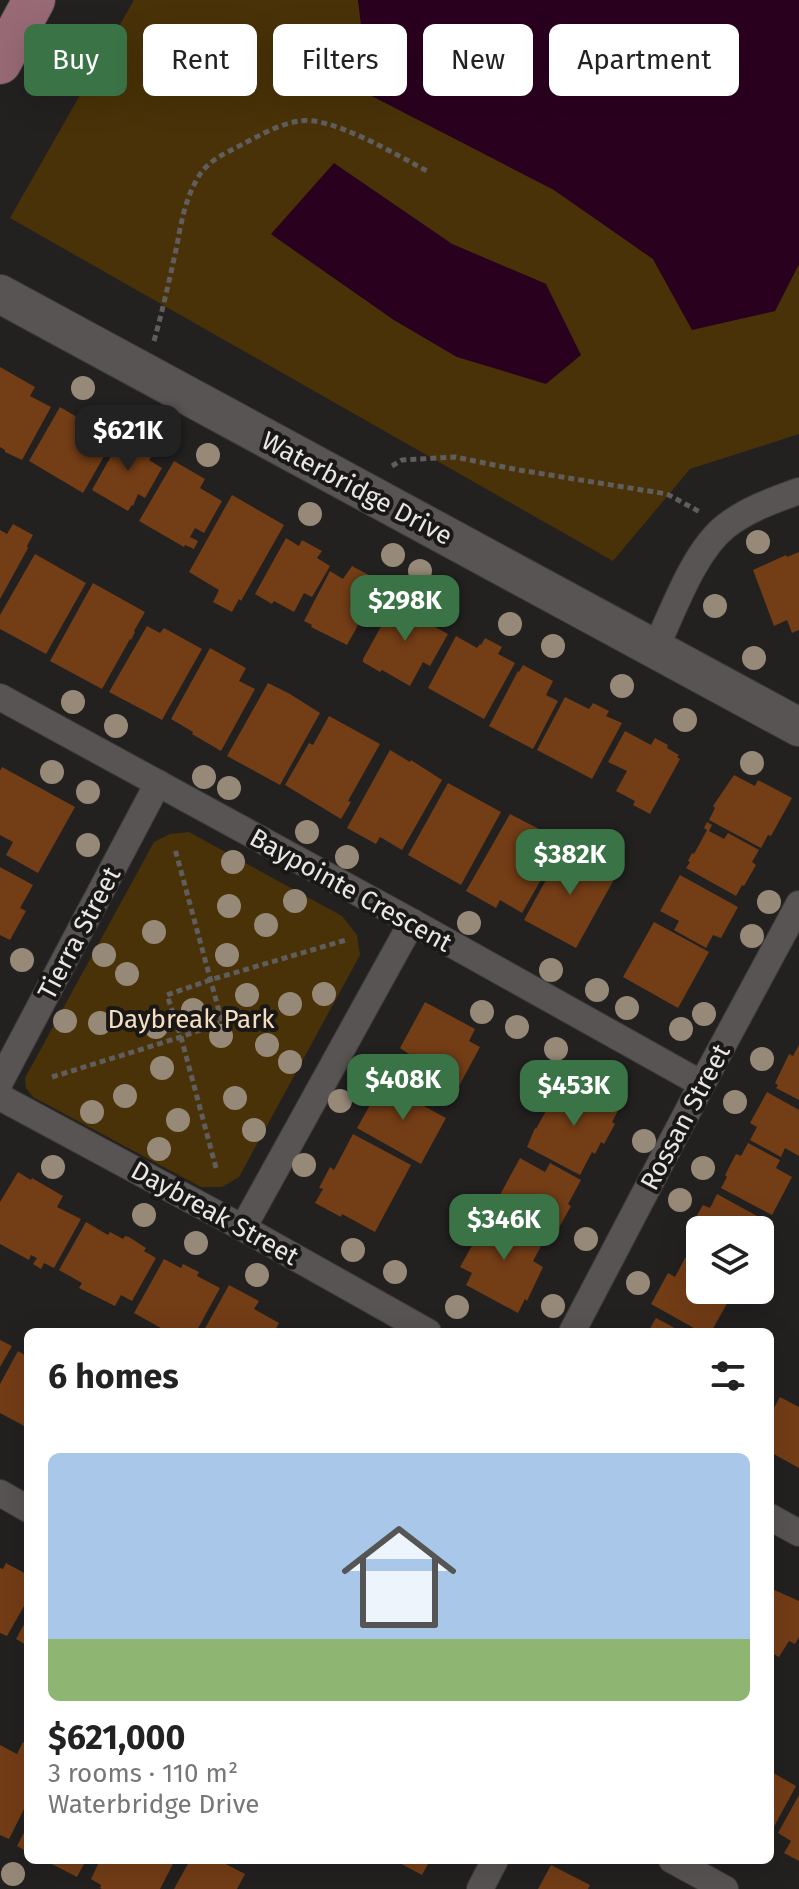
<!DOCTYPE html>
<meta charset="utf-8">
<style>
body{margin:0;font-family:"Fira Sans",sans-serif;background:#f2f2f2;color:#222;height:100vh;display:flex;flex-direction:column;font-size:30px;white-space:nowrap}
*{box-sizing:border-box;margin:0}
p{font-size:26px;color:#767676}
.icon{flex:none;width:44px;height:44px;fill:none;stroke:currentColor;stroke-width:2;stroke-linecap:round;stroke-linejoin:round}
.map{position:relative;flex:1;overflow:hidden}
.panel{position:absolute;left:24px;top:1328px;width:750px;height:536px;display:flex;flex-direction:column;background:#fff;border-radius:12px;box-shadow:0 8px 32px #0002}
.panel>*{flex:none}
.banner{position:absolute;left:24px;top:24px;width:752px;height:72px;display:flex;gap:16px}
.tools{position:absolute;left:686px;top:1216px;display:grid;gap:16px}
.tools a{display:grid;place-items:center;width:88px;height:88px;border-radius:12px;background:#fff;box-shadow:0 8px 32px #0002;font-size:40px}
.price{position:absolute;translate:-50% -68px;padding:0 18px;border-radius:16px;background:#3a7346;color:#fff;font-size:26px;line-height:52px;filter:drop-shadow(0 2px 4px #0008)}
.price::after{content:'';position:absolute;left:50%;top:48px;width:24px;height:18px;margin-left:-12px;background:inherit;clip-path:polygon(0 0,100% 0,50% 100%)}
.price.current{background:#222;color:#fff}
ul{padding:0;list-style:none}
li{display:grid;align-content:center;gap:16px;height:424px;padding:0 24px}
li+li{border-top:2px solid #e0e0e0}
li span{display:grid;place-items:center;height:248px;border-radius:12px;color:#555}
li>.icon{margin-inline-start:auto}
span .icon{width:144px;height:144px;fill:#fffc;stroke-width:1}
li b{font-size:34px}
h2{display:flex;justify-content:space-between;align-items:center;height:96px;padding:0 24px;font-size:34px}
.pill{padding:0 28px;border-radius:12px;background:#fff;box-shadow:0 8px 32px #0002;font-size:28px;line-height:72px}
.pill.current{background:#3a7346;color:#fff}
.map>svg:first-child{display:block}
</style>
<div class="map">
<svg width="799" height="1889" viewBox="0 0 799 1889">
<rect width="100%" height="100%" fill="#232020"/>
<!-- green -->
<g fill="#493208" fill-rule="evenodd">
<path d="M134 0H358L370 95 554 190 653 259 692 329 775 311 799 264V434L690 469 613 561 10 218ZM334 164 452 244 546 284 457 357 394 320 272 235Z"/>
<polygon points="189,832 342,916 357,935 360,955 239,1177 222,1187 201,1187 33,1097 26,1088 25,1078 154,842 170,834"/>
</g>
<!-- water -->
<g fill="#2a001f">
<polygon points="358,0 799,0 799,264 775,311 692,330 653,259 554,190 370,95"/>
<polygon points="334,163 452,244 546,284 581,355 546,384 457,357 394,320 271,234"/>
</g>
<!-- building -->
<g fill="#733d16">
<polygon points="0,367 35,387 30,396 51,407 22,460 5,452 5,450 0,447"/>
<polygon points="60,407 77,417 79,412 95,421 93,424 115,437 83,493 29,461"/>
<polygon points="124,433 155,451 149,460 162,468 145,498 138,494 133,506 132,505 128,511 92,490"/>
<polygon points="174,461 205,479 200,488 222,501 204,533 195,528 190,537 198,541 194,549 185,545 184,547 139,521"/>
<polygon points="232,495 284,525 241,601 239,599 232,612 213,602 219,590 189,572"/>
<polygon points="13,524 33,535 27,546 28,548 0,599 0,530 7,534"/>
<polygon points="286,538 299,546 302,540 322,551 317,558 330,566 312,597 304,593 294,612 274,601 272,604 255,594"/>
<polygon points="799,552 799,630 792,633 787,620 774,626 753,570 786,555 787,557"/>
<polygon points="35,554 86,583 46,654 0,629 0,615"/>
<polygon points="352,566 382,582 347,645 311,627 312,625 304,621 330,571 343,579"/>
<polygon points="93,583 145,612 134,631 135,632 131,640 130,639 102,689 50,661"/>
<polygon points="398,596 428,613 424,621 448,634 430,666 423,662 410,686 382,670 380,672 363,662 363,659"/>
<polygon points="147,626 160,633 164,628 202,649 162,720 109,692"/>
<polygon points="456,636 477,648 480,644 481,645 485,638 502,647 498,654 515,663 484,719 428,688"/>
<polygon points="210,648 246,668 239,681 255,689 221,751 192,734 193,732 171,719"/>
<polygon points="523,665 553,681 546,695 558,701 533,749 489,726 518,671 519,672"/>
<polygon points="268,683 290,694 320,713 280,785 227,756"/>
<polygon points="565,697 589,709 593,703 609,711 606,716 622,723 592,779 537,750"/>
<polygon points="329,716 380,744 348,801 351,802 341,819 285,785 309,743 313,745"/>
<polygon points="625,731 651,745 655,738 668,745 667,748 679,755 677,757 680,759 650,814 633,805 635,801 616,791 627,771 608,762"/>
<polygon points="390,750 410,762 411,760 442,780 402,850 380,837 376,844 347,828"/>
<polygon points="2,767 75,807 38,873 6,855 13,842 0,835 0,771"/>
<polygon points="734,775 755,786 758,780 792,798 771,836 768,835 761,848 709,820 715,808 713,806"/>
<polygon points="448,783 501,812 461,885 408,855"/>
<polygon points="510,814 539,829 538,830 562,843 522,913 500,900 496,908 466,891"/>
<polygon points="707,822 712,825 709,831 724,839 728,833 759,850 752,862 756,865 744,886 742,885 736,896 686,868 690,862 688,861 692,853 694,854 707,830 704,828"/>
<polygon points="564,847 596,863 616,876 576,948 524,920"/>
<polygon points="0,867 33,885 20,908 26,911 10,940 0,935"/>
<polygon points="680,875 738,907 721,938 713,935 706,948 674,930 679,921 660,911"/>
<polygon points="654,922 709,952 678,1008 623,977"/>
<polygon points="425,1002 475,1029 469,1041 480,1047 458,1088 460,1089 456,1096 454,1096 450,1104 397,1076 409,1054 400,1048"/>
<polygon points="799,1045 799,1100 776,1088 778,1085 775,1083 789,1054 793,1056"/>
<polygon points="395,1079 426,1096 422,1105 446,1118 421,1164 357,1128 374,1098 382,1102"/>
<polygon points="576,1084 620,1107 612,1122 615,1124 604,1144 601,1142 595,1154 592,1152 580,1175 527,1147 535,1128 536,1129 558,1089 570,1095"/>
<polygon points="767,1092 799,1110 799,1156 785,1148 781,1157 750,1140 757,1127 750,1123"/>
<polygon points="353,1134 411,1165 375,1232 342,1214 341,1217 315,1203 323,1189 319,1188 330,1167 334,1170"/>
<polygon points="748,1143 780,1160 776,1168 792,1177 772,1215 721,1188 727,1177 725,1175 736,1154 741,1156"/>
<polygon points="520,1158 545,1172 550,1163 581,1180 568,1204 571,1206 555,1235 495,1204"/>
<polygon points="18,1172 31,1180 32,1178 63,1196 57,1207 81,1219 54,1268 44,1263 41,1269 33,1264 37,1258 31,1255 29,1260 0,1244 0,1202"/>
<polygon points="717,1194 770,1223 760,1242 760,1230 700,1230 701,1228 693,1222 703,1205 710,1208"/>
<polygon points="492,1210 545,1239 533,1261 543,1267 527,1301 525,1299 518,1313 466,1285 472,1273 460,1267"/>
<polygon points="86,1222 108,1235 110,1232 123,1239 125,1236 129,1237 146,1248 144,1251 156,1258 132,1301 121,1295 115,1306 79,1288 82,1283 59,1270"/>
<polygon points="700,1231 700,1257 689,1251"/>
<polygon points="688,1253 700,1260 700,1290 710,1290 729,1300 711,1332 701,1332 651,1304 668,1273 675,1277"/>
<polygon points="164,1259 181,1268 183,1264 199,1272 197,1276 220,1288 196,1332 176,1332 170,1328 168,1332 134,1313"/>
<polygon points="229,1285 259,1301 254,1309 279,1323 274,1332 203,1332"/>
<polygon points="656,1318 682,1332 648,1332"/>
<polygon points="0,1340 12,1346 0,1367"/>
<polygon points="18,1351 28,1357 28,1428 0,1413 0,1384"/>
<polygon points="780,1397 799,1407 799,1468 770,1452 770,1415"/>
<polygon points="6,1563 28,1575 28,1599 7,1636 0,1633 0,1568 3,1569"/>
<polygon points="770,1588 799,1601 799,1637 795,1644 789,1641 779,1657 770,1652"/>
<polygon points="28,1617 28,1646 16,1639"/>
<polygon points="28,1738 28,1801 9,1839 0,1835 0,1745 17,1754 23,1742 26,1744"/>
<polygon points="770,1771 796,1786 770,1834"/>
<polygon points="799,1795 799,1861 784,1853 791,1841 778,1833"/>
<polygon points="28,1825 28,1852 17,1846"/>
<polygon points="44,1860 86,1860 77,1877"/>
<polygon points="100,1860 175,1860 160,1889 102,1889 100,1888 101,1885 91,1879"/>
<polygon points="190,1860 218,1860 245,1874 237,1889 174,1889"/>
<polygon points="394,1860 430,1860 422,1875"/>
<polygon points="551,1865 590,1885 588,1889 538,1889"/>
</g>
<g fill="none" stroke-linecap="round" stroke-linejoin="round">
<!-- street casing -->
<g stroke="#3d3b3a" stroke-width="28">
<g id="street">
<path d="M655 649C673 612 693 552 726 526 748 509 774 500 799 491"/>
<polyline points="0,697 412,922 702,1084"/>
<polyline points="0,1082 158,783"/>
<polyline points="0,1097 243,1228 428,1332"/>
<polyline points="243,1228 412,922"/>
<polyline points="572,1332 702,1084 799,904"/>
<polyline points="0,1493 28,1509"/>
<polyline points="770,1517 799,1533"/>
<polyline points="672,1860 725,1889"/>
<polyline points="480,1889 495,1860"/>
</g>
</g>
<!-- secondary casing -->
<g stroke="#3d3b3a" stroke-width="40">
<polyline id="secondary" points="0,294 799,727"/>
</g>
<!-- primary casing -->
<g stroke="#3d3b3a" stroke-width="44">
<polyline id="primary" points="0,63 34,0"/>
</g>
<!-- path -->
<g stroke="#605d5d" stroke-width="5" stroke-dasharray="6 4" stroke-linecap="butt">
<path d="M154 341C163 309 170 277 177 245 181 223 185 201 196 181 206 161 224 154 243 144 260 135 280 124 299 121 331 115 400 157 429 172"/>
<polyline points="392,466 402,460 455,457 519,470 667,494 700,512"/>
<polyline points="52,1077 181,1037 222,1022 175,849"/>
<polyline points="216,1168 181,1037 167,995 210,980 346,940"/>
</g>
<!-- street -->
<use href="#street" stroke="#575453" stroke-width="26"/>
<!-- secondary -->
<use href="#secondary" stroke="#575453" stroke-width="38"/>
<!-- primary -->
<use href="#primary" stroke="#986a75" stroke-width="42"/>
</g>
<!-- trees -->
<g fill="#978978">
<circle cx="83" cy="388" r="12"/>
<circle cx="149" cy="421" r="12"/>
<circle cx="208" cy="455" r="12"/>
<circle cx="310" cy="514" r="12"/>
<circle cx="758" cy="542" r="12"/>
<circle cx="393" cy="555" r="12"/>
<circle cx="420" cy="571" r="12"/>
<circle cx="715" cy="606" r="12"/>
<circle cx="510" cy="624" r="12"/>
<circle cx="553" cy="646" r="12"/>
<circle cx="754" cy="658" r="12"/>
<circle cx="622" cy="686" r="12"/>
<circle cx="73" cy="702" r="12"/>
<circle cx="685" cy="720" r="12"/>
<circle cx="116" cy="726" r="12"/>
<circle cx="752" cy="763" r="12"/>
<circle cx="52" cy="772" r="12"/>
<circle cx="204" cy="777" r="12"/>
<circle cx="229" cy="788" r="12"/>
<circle cx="88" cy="792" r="12"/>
<circle cx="307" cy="832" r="12"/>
<circle cx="88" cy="845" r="12"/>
<circle cx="347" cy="857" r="12"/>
<circle cx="233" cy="862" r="12"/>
<circle cx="295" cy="901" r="12"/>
<circle cx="769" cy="902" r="12"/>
<circle cx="229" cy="906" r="12"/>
<circle cx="469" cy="923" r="12"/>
<circle cx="266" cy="925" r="12"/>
<circle cx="154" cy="932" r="12"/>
<circle cx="752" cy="936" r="12"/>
<circle cx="104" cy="955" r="12"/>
<circle cx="227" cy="955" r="12"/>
<circle cx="22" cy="960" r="12"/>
<circle cx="551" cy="970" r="12"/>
<circle cx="127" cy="974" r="12"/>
<circle cx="597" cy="990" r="12"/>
<circle cx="324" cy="994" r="12"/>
<circle cx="247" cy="995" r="12"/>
<circle cx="290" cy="1004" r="12"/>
<circle cx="627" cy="1008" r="12"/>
<circle cx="193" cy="1010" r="12"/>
<circle cx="482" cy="1012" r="12"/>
<circle cx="704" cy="1014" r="12"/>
<circle cx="65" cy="1021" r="12"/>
<circle cx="100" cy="1023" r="12"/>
<circle cx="156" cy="1027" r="12"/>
<circle cx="517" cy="1027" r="12"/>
<circle cx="681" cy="1029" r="12"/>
<circle cx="221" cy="1036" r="12"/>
<circle cx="267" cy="1045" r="12"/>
<circle cx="556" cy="1049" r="12"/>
<circle cx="762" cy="1059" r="12"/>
<circle cx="290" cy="1062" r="12"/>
<circle cx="162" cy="1068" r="12"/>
<circle cx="594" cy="1074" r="12"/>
<circle cx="125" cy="1096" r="12"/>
<circle cx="235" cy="1098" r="12"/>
<circle cx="340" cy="1101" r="12"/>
<circle cx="735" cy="1102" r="12"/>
<circle cx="92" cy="1112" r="12"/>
<circle cx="178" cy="1120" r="12"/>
<circle cx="254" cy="1130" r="12"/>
<circle cx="644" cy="1141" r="12"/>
<circle cx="159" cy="1149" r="12"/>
<circle cx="304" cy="1165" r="12"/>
<circle cx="53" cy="1167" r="12"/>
<circle cx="703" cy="1168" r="12"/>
<circle cx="680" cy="1200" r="12"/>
<circle cx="144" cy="1215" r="12"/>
<circle cx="586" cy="1239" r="12"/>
<circle cx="196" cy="1243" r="12"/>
<circle cx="353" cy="1250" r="12"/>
<circle cx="395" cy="1272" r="12"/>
<circle cx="257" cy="1275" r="12"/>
<circle cx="638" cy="1283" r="12"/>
<circle cx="553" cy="1306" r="12"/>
<circle cx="457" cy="1307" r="12"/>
<circle cx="13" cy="1874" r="12"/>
</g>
<g text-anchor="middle" stroke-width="8" stroke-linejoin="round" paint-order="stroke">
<!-- street labels -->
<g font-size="26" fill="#e9e7e6" stroke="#1a1717">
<text transform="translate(357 488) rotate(28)" y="9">Waterbridge Drive</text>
<text transform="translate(351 890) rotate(29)" y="9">Baypointe Crescent</text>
<text transform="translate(79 933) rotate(-62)" y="9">Tierra Street</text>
<text transform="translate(685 1117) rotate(-62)" y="9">Rossan Street</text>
<text transform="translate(215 1213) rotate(29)" y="9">Daybreak Street</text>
</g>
<!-- park labels -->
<g font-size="26" fill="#f6dfc0" stroke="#1a1717">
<text x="191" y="1028">Daybreak Park</text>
</g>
</g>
</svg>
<div class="tools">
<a><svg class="icon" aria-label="layers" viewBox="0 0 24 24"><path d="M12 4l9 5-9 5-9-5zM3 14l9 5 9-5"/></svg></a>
</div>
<b class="price current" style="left:128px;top:473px">$621K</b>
<b class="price" style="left:405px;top:643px">$298K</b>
<b class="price" style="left:570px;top:897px">$382K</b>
<b class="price" style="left:403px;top:1122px">$408K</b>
<b class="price" style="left:574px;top:1128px">$453K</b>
<b class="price" style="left:504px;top:1262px">$346K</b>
<div class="banner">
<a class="pill current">Buy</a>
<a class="pill">Rent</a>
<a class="pill">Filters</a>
<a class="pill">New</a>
<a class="pill">Apartment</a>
</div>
<section class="panel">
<h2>6 homes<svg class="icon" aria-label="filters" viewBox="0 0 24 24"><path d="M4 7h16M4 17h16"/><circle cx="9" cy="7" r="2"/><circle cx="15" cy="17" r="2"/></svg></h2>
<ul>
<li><span style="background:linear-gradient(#a9c7e8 75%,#8fb573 0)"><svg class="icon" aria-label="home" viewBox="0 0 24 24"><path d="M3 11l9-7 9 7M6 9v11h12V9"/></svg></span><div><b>$621,000</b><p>3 rooms · 110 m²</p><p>Waterbridge Drive</p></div></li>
</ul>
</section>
</div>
